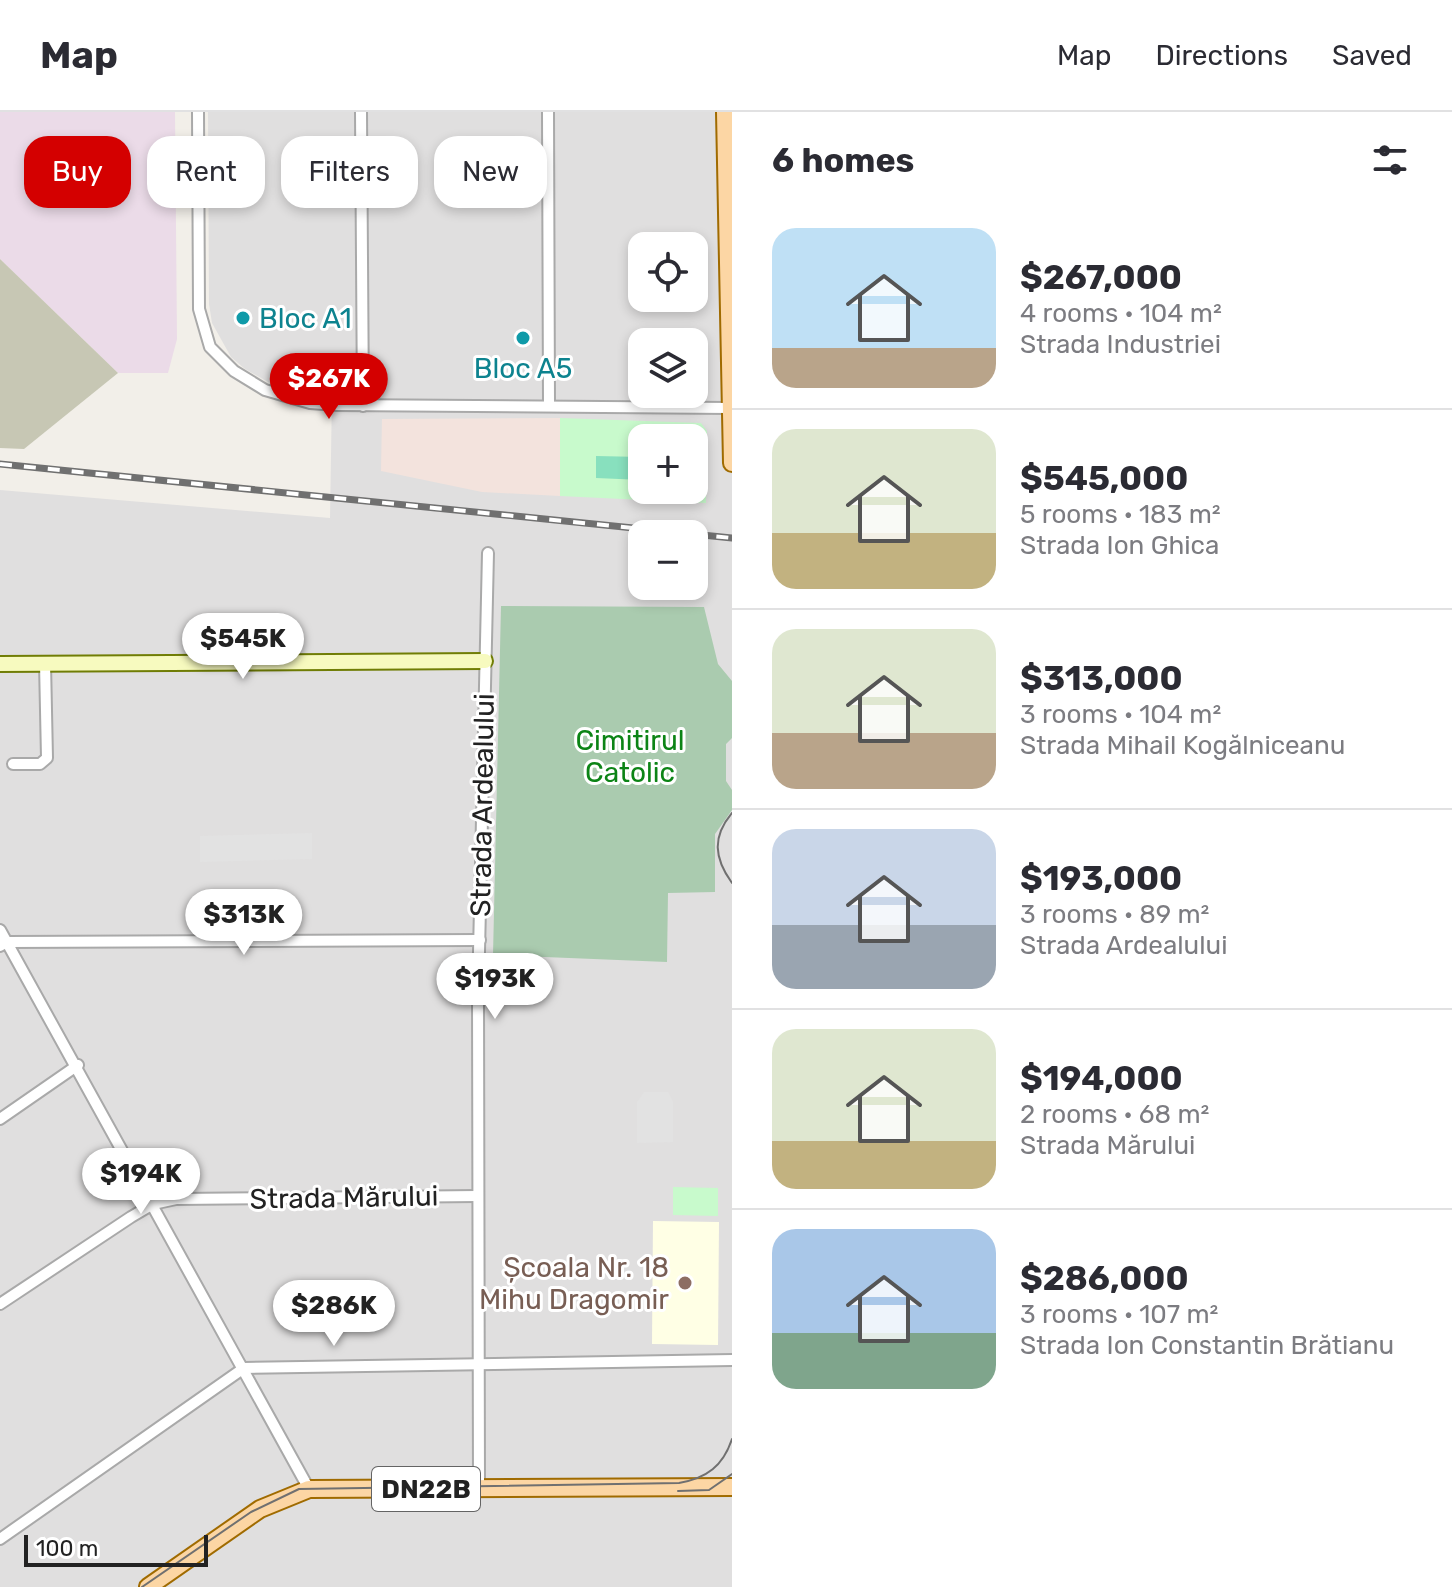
<!DOCTYPE html>
<meta charset="utf-8">
<style>
body{margin:0;font-family:Rubik,sans-serif;background:#f7f7f7;color:#2b2b33;height:100vh;display:flex;flex-direction:column;font-size:30px;white-space:nowrap}
*{box-sizing:border-box;margin:0}
p{font-size:26px;color:#7c7c81}
.icon{flex:none;width:44px;height:44px;fill:none;stroke:currentColor;stroke-width:2;stroke-linecap:round;stroke-linejoin:round}
.map{position:relative;flex:1;overflow:hidden}
.details{display:flex;flex-direction:column;background:#fff;width:720px}
.details>*{flex:none}
.hud{position:absolute;left:24px;top:24px;width:588px;height:72px;display:flex;gap:16px}
.tools{position:absolute;left:628px;top:120px;display:grid;gap:16px}
.tools a{display:grid;place-items:center;width:80px;height:80px;border-radius:16px;background:#fff;box-shadow:0 4px 12px #0003;font-size:40px}
.scale{position:absolute;left:24px;bottom:20px;width:184px;box-sizing:border-box;padding-left:8px;border:4px solid #222;border-top:0;font-size:22px;line-height:28px;white-space:nowrap;color:#222;-webkit-text-stroke:6px #fff;paint-order:stroke}
.price{position:absolute;translate:-50% -68px;padding:0 18px;border-radius:28px;background:#fff;color:#222;font-size:26px;line-height:52px;filter:drop-shadow(0 2px 4px #0008)}
.price::after{content:'';position:absolute;left:50%;top:48px;width:24px;height:18px;margin-left:-12px;background:inherit;clip-path:polygon(0 0,100% 0,50% 100%)}
.price.current{background:#d40000;color:#fff}
ul{padding:0;list-style:none}
li{display:flex;align-items:center;gap:24px;height:200px;padding:0 40px}
li+li{border-top:2px solid #e1e1e2}
li span{display:grid;place-items:center;flex:none;width:224px;height:160px;border-radius:24px;color:#555}
li>.icon{margin-inline-start:auto}
span .icon{width:96px;height:96px;fill:#fffc;stroke-width:1}
li b{font-size:34px}
h2{display:flex;justify-content:space-between;align-items:center;height:96px;padding:0 40px;font-size:34px}
.pill{padding:0 28px;border-radius:24px;background:#fff;box-shadow:0 4px 12px #0003;font-size:28px;line-height:72px}
.pill.current{background:#d40000;color:#fff}
header{display:flex;align-items:center;gap:48px;box-sizing:border-box;height:112px;padding:0 40px;background:#fff;border-bottom:2px solid #e1e1e2}
header strong{font-size:38px}
nav{display:flex;gap:44px;margin-inline-start:auto;font-size:28px}
main{display:flex;flex:1;min-height:0}
.map>svg:first-child{display:block}
</style>
<header>
<strong>Map</strong>
<nav><a>Map</a><a>Directions</a><a>Saved</a></nav>
</header>
<main>
<div class="map">
<svg width="732" height="1475" viewBox="0 0 732 1475">
<rect width="100%" height="100%" fill="#f2efe9"/>
<!-- residential -->
<path fill="#e0dfdf" fill-rule="evenodd" d="M208 0H732V1475H0V378L330 406 332 281 295 278 268 270 245 257 231 245 212 211 209 192ZM642 134H694V186H642ZM642 230H694V282H642ZM642 326H694V378H642ZM642 422H694V474H642Z"/>
<!-- industrial -->
<polygon fill="#ebdbe8" points="0,0 175,0 177,227 168,261 118,261 0,147"/>
<!-- education -->
<polygon fill="#ffffe5" points="653,1109 719,1110 718,1233 652,1232"/>
<!-- military -->
<polygon fill="#f3e3dd" points="560,306 560,384 482,380 381,359 382,307"/>
<!-- construction -->
<polygon fill="#c7c7b4" points="0,147 118,261 24,337 0,336"/>
<!-- cemetery -->
<polygon fill="#aacbaf" points="501,494 704,495 718,552 732,569 732,626 726,632 726,669 732,678 732,698 715,722 715,780 668,781 667,850 493,843"/>
<!-- park -->
<g fill="#c8facc" fill-rule="evenodd">
<path d="M560 306 701 311 707 319 706 391 560 384ZM642 326H694V378H642Z"/>
<polygon points="673,1075 718,1076 718,1104 673,1103"/>
</g>
<!-- pitch -->
<polygon fill="#88e0be" points="596,344 642,345 642,368 596,366"/>
<!-- parking -->
<g fill="#e2e2e2">
<polygon points="312,721 312,747 200,750 200,724"/>
<polygon points="644,980 668,980 673,990 673,1030 637,1031 637,990"/>
</g>
<g fill="none" stroke-linecap="round" stroke-linejoin="round">
<!-- street casing -->
<g stroke="#a9a9a9" stroke-width="14">
<g id="street">
<polyline points="198,0 199,197 210,235 234,259 265,278 310,291 337,293 730,296"/>
<polyline points="361,0 363,294"/>
<polyline points="548,0 549,293"/>
<polyline points="13,652 40,652 47,646 45,551"/>
<polyline points="0,818 309,1377"/>
<polyline points="0,834 7,830 480,828"/>
<polyline points="0,1007 78,953"/>
<polyline points="0,1192 131,1105 153,1092 176,1087 478,1084"/>
<polyline points="479,1376 478,884 488,441"/>
<polyline points="0,1427 244,1256 732,1248"/>
</g>
</g>
<!-- secondary casing -->
<g stroke="#707d05" stroke-width="18">
<polyline id="secondary" points="0,552 485,549"/>
</g>
<!-- primary casing -->
<g stroke="#a06b00" stroke-width="20">
<g id="primary">
<polyline points="725,0 732,351"/>
<polyline points="148,1475 260,1397 309,1377 732,1375"/>
</g>
</g>
<!-- street -->
<use href="#street" stroke="#fff" stroke-width="10"/>
<!-- secondary -->
<use href="#secondary" stroke="#f7fabf" stroke-width="14"/>
<!-- primary -->
<use href="#primary" stroke="#fcd6a4" stroke-width="16"/>
<!-- tram -->
<g stroke="#707070" stroke-width="2">
<path d="M732 701C712 725 714 746 732 771"/>
<polyline points="678,1379 709,1378 732,1362"/>
<path d="M142 1475 251 1400 299 1377 679 1371C707 1366 723 1354 732 1327"/>
</g>
<!-- rail casing -->
<g stroke="#707070" stroke-width="7">
<polyline id="rail" points="0,352 732,426"/>
</g>
<!-- rail -->
<use href="#rail" stroke="#fff" stroke-width="4" stroke-dasharray="12" stroke-linecap="butt"/>
</g>
<!-- markers -->
<g fill="#0f9aa8" stroke="#fff" stroke-width="3">
<circle cx="243" cy="206" r="8"/>
<circle cx="523" cy="226" r="8"/>
</g>
<circle fill="#8d6e63" stroke="#fff" stroke-width="3" cx="685" cy="1171" r="8"/>
<g text-anchor="middle" stroke-width="6" stroke-linejoin="round" paint-order="stroke">
<!-- shield labels -->
<rect fill="#fff" stroke="#646464" stroke-width="2" x="372" y="1355" width="108" height="44" rx="6"/>
<g font-size="26" font-weight="bold" fill="#222">
<text x="426" y="1386">DN22B</text>
</g>
<!-- culture labels -->
<g font-size="28" fill="#0d838f" stroke="#fff" text-anchor="start">
<text x="259" y="216">Bloc A1</text>
<text x="523" y="266" text-anchor="middle">Bloc A5</text>
</g>
<!-- park labels -->
<g font-size="28" fill="#0c8416" stroke="#fff">
<text x="630" y="638">Cimitirul<tspan x="630" dy="32">Catolic</tspan></text>
</g>
<!-- street labels -->
<g font-size="28" fill="#222" stroke="#fff">
<text transform="translate(482 693) rotate(-89)" y="10">Strada Ardealului</text>
<text transform="translate(344 1085) rotate(-1)" y="10">Strada Mărului</text>
</g>
<!-- education labels -->
<g font-size="28" fill="#785e54" stroke="#fff" text-anchor="end">
<text x="669" y="1165">Școala Nr. 18<tspan x="669" dy="32">Mihu Dragomir</tspan></text>
</g>
</g>
</svg>
<div class="tools">
<a><svg class="icon" aria-label="locate" viewBox="0 0 24 24"><circle cx="12" cy="12" r="6"/><path d="M12 2v4M12 18v4M2 12h4M18 12h4"/></svg></a>
<a><svg class="icon" aria-label="layers" viewBox="0 0 24 24"><path d="M12 4l9 5-9 5-9-5zM3 14l9 5 9-5"/></svg></a>
<a>+</a>
<a>−</a>
</div>
<div class="scale">100 m</div>
<b class="price current" style="left:329px;top:309px">$267K</b>
<b class="price" style="left:243px;top:569px">$545K</b>
<b class="price" style="left:244px;top:845px">$313K</b>
<b class="price" style="left:495px;top:909px">$193K</b>
<b class="price" style="left:141px;top:1104px">$194K</b>
<b class="price" style="left:334px;top:1236px">$286K</b>
<div class="hud">
<a class="pill current">Buy</a>
<a class="pill">Rent</a>
<a class="pill">Filters</a>
<a class="pill">New</a>
</div>
</div>
<section class="details">
<h2>6 homes<svg class="icon" aria-label="filters" viewBox="0 0 24 24"><path d="M4 7h16M4 17h16"/><circle cx="9" cy="7" r="2"/><circle cx="15" cy="17" r="2"/></svg></h2>
<ul>
<li><span style="background:linear-gradient(#bfe0f5 75%,#b9a48a 0)"><svg class="icon" aria-label="home" viewBox="0 0 24 24"><path d="M3 11l9-7 9 7M6 9v11h12V9"/></svg></span><div><b>$267,000</b><p>4 rooms · 104 m²</p><p>Strada Industriei</p></div></li>
<li><span style="background:linear-gradient(#dfe7d0 65%,#c2b280 0)"><svg class="icon" aria-label="home" viewBox="0 0 24 24"><path d="M3 11l9-7 9 7M6 9v11h12V9"/></svg></span><div><b>$545,000</b><p>5 rooms · 183 m²</p><p>Strada Ion Ghica</p></div></li>
<li><span style="background:linear-gradient(#dfe7d0 65%,#b9a48a 0)"><svg class="icon" aria-label="home" viewBox="0 0 24 24"><path d="M3 11l9-7 9 7M6 9v11h12V9"/></svg></span><div><b>$313,000</b><p>3 rooms · 104 m²</p><p>Strada Mihail Kogălniceanu</p></div></li>
<li><span style="background:linear-gradient(#c9d6e8 60%,#9aa5b1 0)"><svg class="icon" aria-label="home" viewBox="0 0 24 24"><path d="M3 11l9-7 9 7M6 9v11h12V9"/></svg></span><div><b>$193,000</b><p>3 rooms · 89 m²</p><p>Strada Ardealului</p></div></li>
<li><span style="background:linear-gradient(#dfe7d0 70%,#c2b280 0)"><svg class="icon" aria-label="home" viewBox="0 0 24 24"><path d="M3 11l9-7 9 7M6 9v11h12V9"/></svg></span><div><b>$194,000</b><p>2 rooms · 68 m²</p><p>Strada Mărului</p></div></li>
<li><span style="background:linear-gradient(#a9c7e8 65%,#7fa58c 0)"><svg class="icon" aria-label="home" viewBox="0 0 24 24"><path d="M3 11l9-7 9 7M6 9v11h12V9"/></svg></span><div><b>$286,000</b><p>3 rooms · 107 m²</p><p>Strada Ion Constantin Brătianu</p></div></li>
</ul>
</section>
</main>
